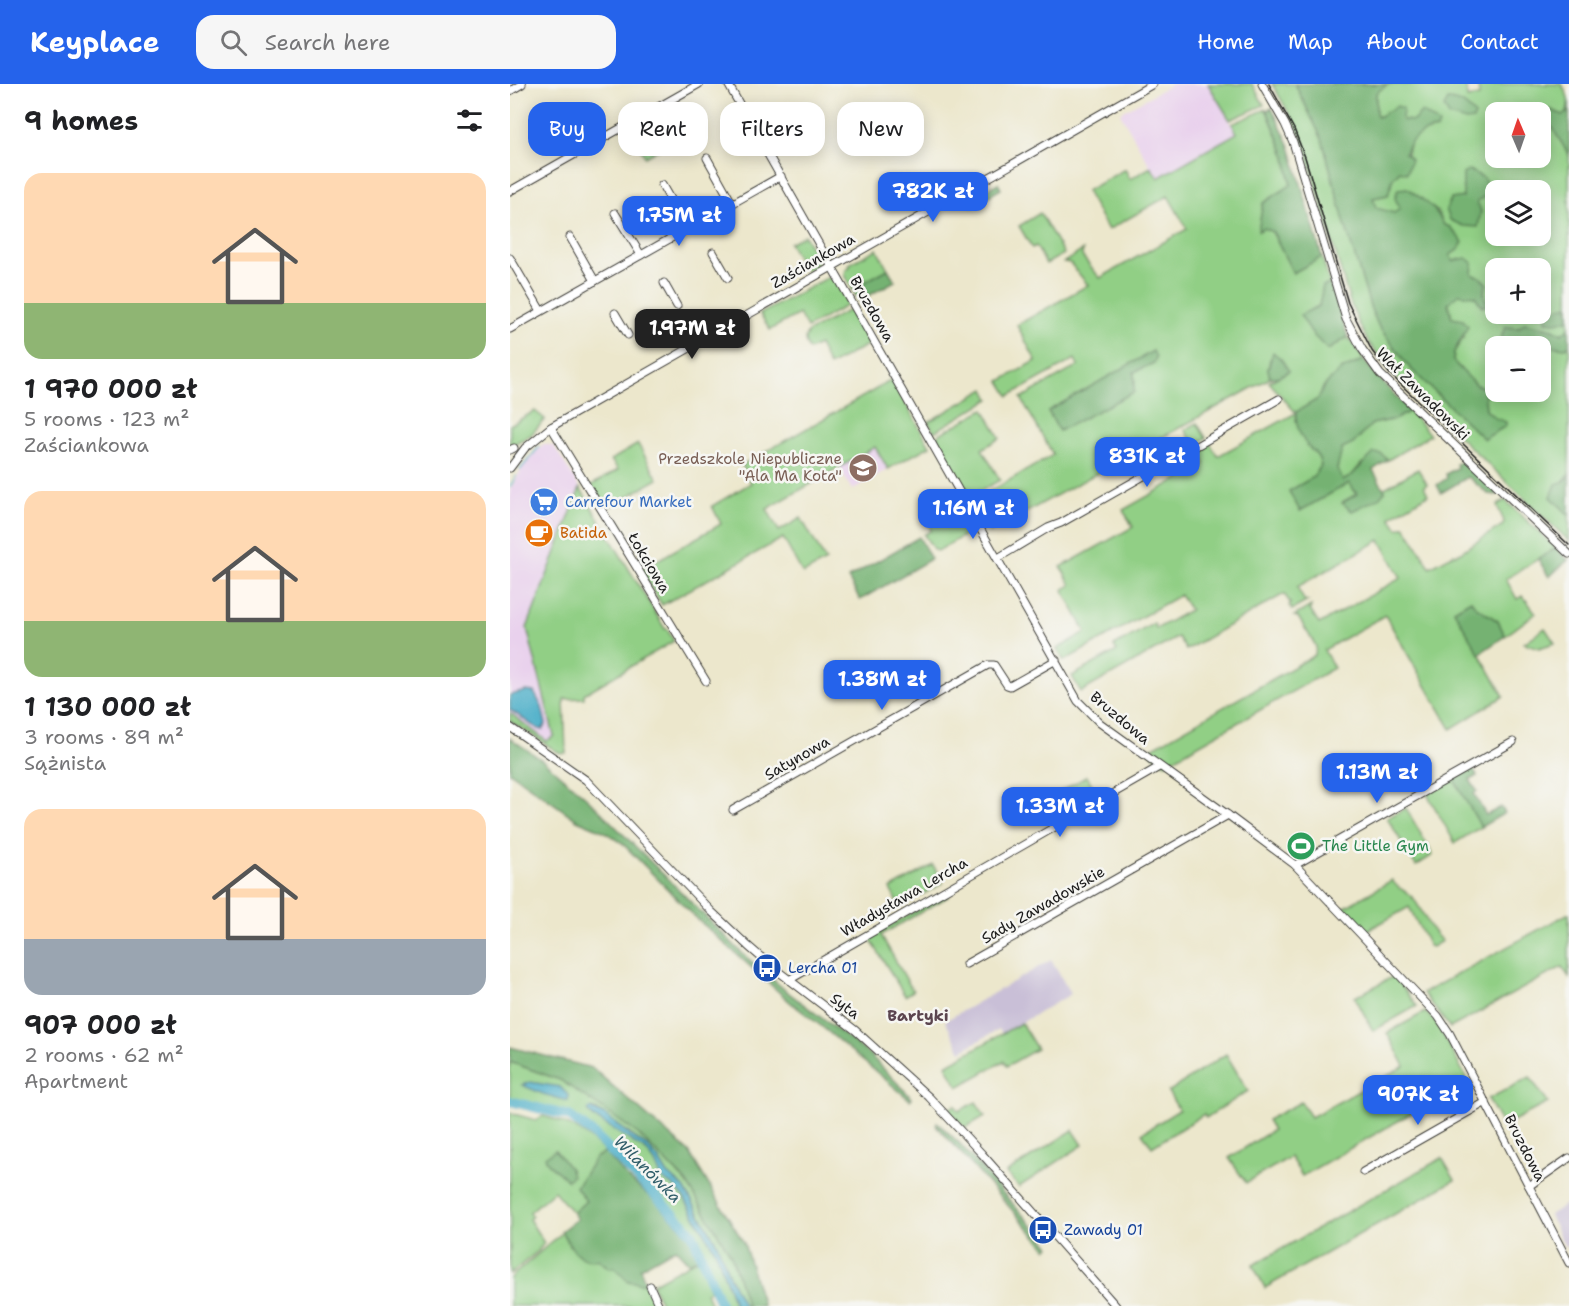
<!DOCTYPE html>
<meta charset="utf-8">
<style>
body{margin:0;font-family:"Shantell Sans",sans-serif;background:#f6f6f6;color:#202124;height:100vh;display:flex;flex-direction:column;font-size:22px;white-space:nowrap}
*{box-sizing:border-box;margin:0}
p{font-size:20px;color:#757577}
.icon{flex:none;width:33px;height:33px;fill:none;stroke:currentColor;stroke-width:2;stroke-linecap:round;stroke-linejoin:round}
.map{position:relative;flex:1;overflow:hidden}
.side{display:flex;flex-direction:column;background:#fff;width:510px}
.side>*{flex:none}
.guide{position:absolute;left:18px;top:18px;width:570px;height:54px;display:flex;gap:12px}
.needle{width:39px;rotate:358deg}
.buttons{position:absolute;left:975px;top:18px;display:grid;gap:12px}
.buttons a{display:grid;place-items:center;width:66px;height:66px;border-radius:12px;background:#fff;box-shadow:0 3px 15px #0003;font-size:30px}
.price{position:absolute;translate:-50% -51px;padding:0 14px;border-radius:12px;background:#2563eb;color:#fff;font-size:20px;line-height:39px;filter:drop-shadow(0 2px 3px #0008)}
.price::after{content:'';position:absolute;left:50%;top:36px;width:18px;height:14px;margin-left:-9px;background:inherit;clip-path:polygon(0 0,100% 0,50% 100%)}
.price.active{background:#222;color:#fff}
ul{padding:0;list-style:none}
li{display:grid;align-content:center;gap:12px;height:318px;padding:0 24px}
li span{display:grid;place-items:center;height:186px;border-radius:18px;color:#555}
li>.icon{margin-inline-start:auto}
span .icon{width:108px;height:108px;fill:#fffc;stroke-width:1}
li b{font-size:26px}
h2{display:flex;justify-content:space-between;align-items:center;height:72px;padding:0 24px;font-size:26px}
.tag{padding:0 21px;border-radius:18px;background:#fff;box-shadow:0 3px 15px #0003;font-size:21px;line-height:54px}
.tag.active{background:#2563eb;color:#fff}
header{display:flex;align-items:center;gap:36px;box-sizing:border-box;height:84px;padding:0 30px;background:#2563eb;color:#fff}
header strong{font-size:28px}
nav{display:flex;gap:33px;margin-inline-start:auto;font-size:21px}
.search{width:420px;height:54px;background:#f6f6f6;display:flex;align-items:center;gap:15px;box-sizing:border-box;padding:0 21px;border-radius:18px;color:#757577;font-size:22px}
main{display:flex;flex:1;min-height:0}
.map>svg:first-child{display:block}
</style>
<header>
<strong>Keyplace</strong>
<div class="search"><svg class="icon" aria-label="search" viewBox="0 0 24 24"><circle cx="10" cy="10" r="6"/><path d="M15 15l6 6"/></svg>Search here</div>
<nav><a>Home</a><a>Map</a><a>About</a><a>Contact</a></nav>
</header>
<main>
<section class="side">
<h2>9 homes<svg class="icon" aria-label="filters" viewBox="0 0 24 24"><path d="M4 7h16M4 17h16"/><circle cx="9" cy="7" r="2"/><circle cx="15" cy="17" r="2"/></svg></h2>
<ul>
<li><span style="background:linear-gradient(#ffd9b3 70%,#8fb573 0)"><svg class="icon" aria-label="home" viewBox="0 0 24 24"><path d="M3 11l9-7 9 7M6 9v11h12V9"/></svg></span><div><b>1 970 000 zł</b><p>5 rooms · 123 m²</p><p>Zaściankowa</p></div></li>
<li><span style="background:linear-gradient(#ffd9b3 70%,#8fb573 0)"><svg class="icon" aria-label="home" viewBox="0 0 24 24"><path d="M3 11l9-7 9 7M6 9v11h12V9"/></svg></span><div><b>1 130 000 zł</b><p>3 rooms · 89 m²</p><p>Sążnista</p></div></li>
<li><span style="background:linear-gradient(#ffd9b3 70%,#9aa5b1 0)"><svg class="icon" aria-label="home" viewBox="0 0 24 24"><path d="M3 11l9-7 9 7M6 9v11h12V9"/></svg></span><div><b>907 000 zł</b><p>2 rooms · 62 m²</p><p>Apartment</p></div></li>
</ul>
</section>
<div class="map">
<svg width="1059" height="1222" viewBox="0 0 1059 1222">
<rect width="100%" height="100%" fill="#f6f6f2"/>
<filter id="ink" filterUnits="userSpaceOnUse"><feTurbulence type="fractalNoise" baseFrequency=".0167" numOctaves="2"/><feDisplacementMap in="SourceGraphic" scale="12" xChannelSelector="R" yChannelSelector="G"/><feConvolveMatrix kernelMatrix="1 2 1 2 8 2 1 2 1" color-interpolation-filters="sRGB"/></filter>
<filter id="wash" filterUnits="userSpaceOnUse"><feTurbulence type="fractalNoise" baseFrequency=".008" numOctaves="4" result="noise"/><feDisplacementMap in="SourceGraphic" scale="24" xChannelSelector="R" yChannelSelector="G"/><feGaussianBlur stdDeviation="1.35" result="paint"/><feColorMatrix in="noise" values="0 0 0 0 0 0 0 0 0 0 0 0 0 0 0 0 0 1.4 0 .05"/><feComposite in="paint" operator="in"/></filter>
<g filter="url(#wash)">
<rect width="100%" height="100%" fill="#ece7cc"/>
<!-- built -->
<g fill="#e9d1ed">
<polygon points="662,0 698,0 727,49 647,94 610,29"/>
<polygon points="33,360 44,362 70,404 17,544 44,652 38,657 0,629 0,406 12,384"/>
<polygon points="365,363 378,385 342,406 329,384"/>
</g>
<!-- industrial -->
<g fill="#c9bfd7">
<polygon points="541,876 561,910 492,950 489,945 451,967 435,937"/>
<polygon points="1059,1118 1059,1161 1055,1163 1039,1131"/>
</g>
<!-- green -->
<g fill="#91cf85" stroke="#567650" stroke-width="1.5" fill-rule="evenodd">
<polygon points="698,0 742,0 754,21 720,36"/>
<path d="M762 0H785L812 55 835 140 861 225 869 243 900 284 974 355 985 334 976 326 974 304 965 300 943 277 944 268 954 253 942 234 938 218 949 210 965 212 972 222 977 221 974 207 962 190 963 179 957 175 943 177 939 171 940 143 934 141 928 128 897 104 890 125 884 129 865 124 863 114 878 111 883 94 890 87 897 88C895 62 898 50 927 45L903 37 868 34 866 29V9L878 0H956L957 14 969 12 968 0H1051C1059 10 1059 17 1058 29L1053 31 1041 26 1059 71V230L1058 221 1056 236 1059 232V244L1052 250 1043 245 1015 239 1008 244 995 243 994 248 1003 262H986V308H1030L1031 288 1034 283 1030 262H1027L1028 253 1034 252 1055 264 1059 262V390L1041 413 1059 431V457L883 290 859 259 850 242 840 218 794 61 783 36ZM986 28H1030V74H986ZM986 106H1030L1031 117 1033 116 1037 136 1031 131 1030 152H999L997 157H991L986 152 984 145 986 143ZM986 184H1030L1031 192 1036 199 1030 230H986Z"/>
<path d="M756 25 776 73 781 102 753 119 749 147 754 144 762 148 783 189 812 173 820 200 813 202 809 222 791 231 818 266 838 253 854 276 831 286 814 302 808 315 786 329C785 339 791 353 797 361 805 371 808 369 811 382L802 394 779 407 790 427 839 399 847 410 832 418 875 407 873 405 908 385 917 400 914 402 918 411 880 433 888 445 895 442 920 483 944 470 946 471 993 441 994 437 987 422 995 416 1046 464 996 495 1007 515 1013 512 1026 529 995 552 988 537 966 523 961 516 944 526 994 612 941 645 875 531 814 566 824 584 655 680 638 666 805 571 806 562 788 533 784 532 801 522 800 526 809 540 891 494 870 456 787 503 794 516 798 517 782 526 779 521 781 520 774 510 676 566 668 553 571 608 562 592 607 567 604 562 644 539 646 545 680 526 670 511 554 577 547 565 576 548 553 506 561 501 551 483 623 443 613 426 695 380 687 365 699 358 708 372 786 329 759 298 779 287 760 275 758 285 760 294 480 448 463 417 543 371 511 314 568 282 565 275 499 312 490 297 526 277 507 241 578 201 560 179 554 178 573 166 572 172 590 194 677 145 658 112 598 146 576 107 615 85 620 95 641 83 648 94 727 49 722 40ZM643 267 644 279 624 288 625 299 549 347 538 327Z"/>
<polygon points="135,33 153,63 135,73 118,43"/>
<polygon points="530,129 554,170 536,180 526,162 522,164 509,142"/>
<polygon points="294,151 308,175 306,181 295,187 279,159"/>
<polygon points="367,165 378,185 342,205 335,191 336,185 340,183 339,180"/>
<polygon points="317,194 324,195 338,219 336,222 297,244 289,230 260,246 250,230"/>
<path d="M339 226 342 227 361 259 319 282 309 261 299 266C295 259 293 256 298 248Z"/>
<polygon points="382,296 420,362 378,385 365,363 257,425 269,447 291,434 316,477 293,490 273,454 152,521 130,486 211,440 202,422 241,399 232,381"/>
<polygon points="475,305 480,315 424,348 418,338"/>
<polygon points="474,325 490,354 472,365 490,396 460,413 426,352"/>
<polygon points="25,327 35,335 21,351 0,362 0,341"/>
<polygon points="900,327 920,351 878,376 871,370 852,379 841,392 833,397 827,385 832,365 843,360 862,340 886,335"/>
<polygon points="687,339 696,354 684,361 675,346"/>
<polygon points="128,360 148,395 94,426 80,402 108,386 101,376"/>
<polygon points="70,404 155,545 157,545 164,557 74,610 74,614 54,615 56,669 51,670 0,637 0,629 37,657 44,652 17,544"/>
<polygon points="453,421 466,440 460,448 428,467 424,466 414,451 421,446 419,441"/>
<polygon points="1035,544 1045,559 1029,564 1014,559"/>
<polygon points="577,692 589,713 553,734 541,713"/>
<polygon points="943,694 971,743 945,759 916,708"/>
<polygon points="896,724 923,771 906,782 877,734"/>
<polygon points="423,781 433,799 390,823 380,805"/>
<path d="M882 796C887 805 894 805 901 812 913 824 916 843 932 857L922 863 919 862 899 823 855 848 832 825Z"/>
<polygon points="435,810 439,812 371,851 403,907 395,912 359,853"/>
<polygon points="1059,829 1059,893 1052,883 940,944 913,909"/>
<polygon points="884,892 907,922 863,947 845,913"/>
<polygon points="915,928 926,938 958,997 792,1092 780,1073 736,1099 719,1074 763,1046 757,1036 791,1018 801,1033 895,982 877,949"/>
<polygon points="511,939 527,965 497,982 494,977 448,1003 436,981"/>
<polygon points="716,970 738,1007 696,1034 694,1030 642,1063 632,1049 669,1026 658,1008"/>
<polygon points="0,978 50,996 93,1025 128,1050 177,1099 221,1171 237,1222 234,1222 220,1194 207,1159 174,1104 156,1088 149,1076 137,1062 86,1025 80,1024 78,1026 82,1032 137,1067 145,1078 152,1094 163,1101 173,1112 206,1168 225,1222 215,1222 186,1148 84,1047 56,1029 0,1014"/>
<polygon points="1020,993 1038,1019 993,1042 978,1015"/>
<polygon points="466,1018 475,1032 455,1044 438,1026 445,1021 449,1027"/>
<path d="M0 1029 26 1036 33 1032C60 1039 75 1048 95 1068L85 1074 76 1117 63 1129 44 1107 20 1128 22 1132 19 1135 34 1159 28 1167 0 1190ZM45 1066 52 1075 57 1096 38 1079Z"/>
<polygon points="563,1046 573,1061 509,1103 496,1089"/>
<polygon points="932,1074 945,1096 755,1204 743,1181"/>
<polygon points="52,1149 60,1162 88,1175 99,1184 104,1183 118,1197 136,1200 147,1222 0,1222 0,1194"/>
<polygon points="189,1174 200,1207 196,1208 201,1222 152,1222 142,1200"/>
</g>
<!-- forest -->
<g fill="#74b272" stroke="#486747" stroke-width="1.5">
<path d="M785 0H878L866 9V29L868 33 887 22 893 24 892 36 903 37 912 28 929 40 927 45C911 48 901 53 895 69L901 75 897 89 890 87 883 94 878 111 863 114 866 124 884 129 890 125 885 114 888 105 897 104C912 115 926 123 934 141L940 143 953 158 948 166 940 171 943 177 956 174 963 179 962 190 970 193 977 200 974 207 977 222H972L965 212 949 210 938 219 942 234 953 236 958 242 944 268 943 277 965 300 974 304 976 326 985 334 996 338V342L974 355 900 284 869 243 861 225 835 140 812 55Z"/>
<path d="M938 16C951 17 956 21 965 31L963 36 956 37 939 32 934 23Z"/>
<polygon points="1059,18 1059,71 1033,29 1041,26 1053,31 1057,29"/>
<polygon points="762,24 780,62 812,173 783,189 763,148 754,144 748,147 753,119 781,101 776,73 757,26"/>
<polygon points="959,86 974,94 979,110 967,117 971,127 968,143 953,142 940,136 936,125 941,115 953,113 953,90"/>
<polygon points="488,99 491,105 462,122 458,116"/>
<polygon points="378,185 385,197 349,217 342,205"/>
<polygon points="820,200 838,253 818,266 804,252 790,231 809,222 813,202"/>
<polygon points="1058,221 1059,232 1057,236 1045,238 1036,237 1037,227"/>
<polygon points="1015,239 1043,245 1052,250 1059,244 1059,262 1055,264 1041,262 1034,252 1028,253 1027,262 995,262 990,257 995,243 1008,244"/>
<polygon points="643,267 646,273 644,279 624,288 624,308 549,347 538,327"/>
<polygon points="763,268 772,276 779,287 770,292 760,294 758,285"/>
<path d="M854 276 864 289 900 327 886 335 862 340 843 360 832 365 827 385 833 397 841 392 864 369 871 370 878 376 863 386 875 407 869 414 842 427 832 419 847 410 839 399 790 427 779 407 802 394 811 382C808 368 805 371 797 361 790 353 785 338 786 328L808 315 814 302 831 286Z"/>
<polygon points="955,376 986,405 987,411 978,410 958,393 931,409 927,401 937,394 936,390 947,384 946,380"/>
<polygon points="1059,390 1059,431 1041,413 1046,400 1055,397"/>
<polygon points="409,453 421,475 350,516 338,494"/>
<polygon points="1046,464 1058,476 1039,493 1028,475"/>
<polygon points="961,516 966,523 988,537 995,552 969,570 944,526"/>
<polygon points="0,654 35,678 78,715 234,871 275,906 359,970 402,1014 400,1016 311,942 281,919 186,834 111,758 93,747 67,736 0,688"/>
<polygon points="962,683 967,692 960,696 967,707 964,710 976,731 991,723 995,729 971,743 943,694"/>
<polygon points="0,963 82,984 179,1068 234,1159 253,1222 237,1222 221,1171 177,1099 128,1050 93,1025 50,996 0,978"/>
<polygon points="427,1038 450,1060 540,1162 537,1165 426,1041"/>
<polygon points="45,1066 60,1085 62,1092 57,1096 38,1079 35,1073"/>
<path d="M95 1068 117 1093 147 1119 179 1152 189 1174 179 1179 165 1164 130 1184 136 1200 118 1197 104 1183 99 1184 88 1175C69 1180 60 1162 51 1147L67 1135 63 1129 76 1117 66 1103 85 1074Z"/>
</g>
<!-- water -->
<g fill="#48adc8" stroke="#326472" stroke-width="1.5">
<path d="M16 607 24 608 32 623 36 640 32 646C25 645 9 631 0 626V611Z"/>
<polygon points="20,998 50,1003 58,1011 58,1017 33,1010 12,1001"/>
<polygon points="80,1024 95,1031 122,1053 137,1062 149,1076 156,1088 174,1104 207,1159 220,1194 234,1222 225,1222 206,1168 173,1112 163,1101 152,1095 145,1078 137,1067 82,1032 78,1026"/>
</g>
<g fill="none" stroke-linecap="round" stroke-linejoin="round">
<!-- stream -->
<g stroke="#48adc8" stroke-width="1.5">
<polyline points="10,386 29,363"/>
<polyline points="0,403 6,392"/>
</g>
<!-- river -->
<polyline stroke="#48adc8" stroke-width="10" points="0,1017 59,1032 81,1048 173,1139 183,1151 211,1222"/>
</g>
</g>
<g filter="url(#ink)">
<g fill="none" stroke-linecap="round" stroke-linejoin="round">
<!-- minor casing -->
<g stroke="#3b3a36" stroke-width="9">
<g id="minor">
<polyline points="218,0 568,617 590,639 718,731 785,781 928,932 940,950 1059,1179"/>
<polyline points="752,0 775,40 783,58 836,235 852,265 870,290 916,334 1059,470"/>
<polyline points="0,7 12,0"/>
<polyline points="197,74 222,119"/>
<polyline points="152,101 177,145"/>
<polyline points="0,107 189,0"/>
<polyline points="105,129 131,171"/>
<polyline points="60,153 85,197"/>
<polyline points="203,168 218,194"/>
<polyline points="0,174 31,227"/>
<polyline points="154,199 167,222"/>
<polyline points="105,229 118,251"/>
<polyline points="0,245 271,92"/>
<polyline points="41,343 196,597"/>
<polyline points="0,366 4,364"/>
<polyline points="0,384 15,364 41,343 643,0"/>
<polyline points="488,474 538,444 551,439 769,315"/>
<polyline points="0,643 76,696 201,827 238,862 260,881 345,946 419,1013 472,1070 606,1222"/>
<polyline points="223,726 478,581 484,581 497,601 500,602 546,576"/>
<polyline points="785,781 1003,658"/>
<polyline points="456,880 718,731"/>
<polyline points="279,896 649,683"/>
<polyline points="853,1088 976,1018"/>
<polyline points="1019,1102 1059,1074"/>
<polyline points="140,1202 149,1222"/>
</g>
</g>
<!-- minor -->
<use href="#minor" stroke="#fff" stroke-width="7"/>
<!-- rail -->
<polyline stroke="#1c1c1c" stroke-width="1.5" points="759,0 784,45 795,73 838,219 862,267 879,289 906,315 1059,461"/>
</g>
</g>
<!-- icons -->
<defs>
<g id="school-disc" transform="scale(1.5)"><circle r="9.5" fill="#8d6e63" stroke="#f6f6f2"/><path d="M0-5L7-2L0 1L-7-2ZM-4 1L0 2.5L4 1V4Q0 6-4 4Z" fill="#fff"/></g>
<g id="supermarket-disc" transform="scale(1.5)"><circle r="9.5" fill="#3f7fe0" stroke="#f6f6f2"/><path d="M-6-5.5h2.5l.6 2H6L4.5 2H-2.5L-4.4-4H-6ZM-1.5 3.2a1.3 1.3 0 1 0 .1 0ZM3 3.2a1.3 1.3 0 1 0 .1 0Z" fill="#fff"/></g>
<g id="cafe-disc" transform="scale(1.5)"><circle r="9.5" fill="#e8710a" stroke="#f6f6f2"/><path d="M-5.5-4.5H6V0H3Q3 3.5 0 3.5H-2.5Q-5.5 3.5-5.5 0ZM3-3.2v2h1.7v-2ZM-6 4.5H4V6H-6Z" fill="#fff"/></g>
<g id="stadium-disc" transform="scale(1.5)"><circle r="9.5" fill="#2e9e5b" stroke="#f6f6f2"/><path d="M0-5a6.5 5 0 1 0 0 10a6.5 5 0 1 0 0-10ZM-3.5-1.8h7v3.6h-7Z" fill="#fff"/></g>
<g id="bus-disc" transform="scale(1.5)"><circle r="9.5" fill="#1a4fb4" stroke="#f6f6f2"/><path d="M-5-6H5V4H4V6H2V4H-2V6H-4V4H-5ZM-3.5-4V0h7V-4ZM-3.5 1.2v1.5H-2V1.2ZM2 1.2v1.5H3.5V1.2Z" fill="#fff"/></g>
</defs>
<g fill-rule="evenodd">
<use href="#school-disc" x="353" y="384"/>
<use href="#supermarket-disc" x="34" y="418"/>
<use href="#cafe-disc" x="29" y="449"/>
<use href="#stadium-disc" x="791" y="762"/>
<use href="#bus-disc" x="257" y="884"/>
<use href="#bus-disc" x="533" y="1146"/>
</g>
<g text-anchor="middle" stroke-width="5" stroke-linejoin="round" paint-order="stroke">
<!-- street labels -->
<g font-size="15" fill="#1c1c1c" stroke="#f6f6f2">
<text transform="translate(303 177) rotate(-30)" y="5">Zaściankowa</text>
<text transform="translate(362 225) rotate(60)" y="5">Bruzdowa</text>
<text transform="translate(913 310) rotate(45)" y="5">Wał Zawadowski</text>
<text transform="translate(139 479) rotate(59)" y="5">Łokciowa</text>
<text transform="translate(610 634) rotate(40)" y="5">Bruzdowa</text>
<text transform="translate(287 674) rotate(-30)" y="5">Satynowa</text>
<text transform="translate(394 813) rotate(-30)" y="5">Władysława Lercha</text>
<text transform="translate(533 821) rotate(-30)" y="5">Sady Zawadowskie</text>
<text transform="translate(335 922) rotate(37)" y="5">Syta</text>
<text transform="translate(1015 1064) rotate(63)" y="5">Bruzdowa</text>
</g>
<!-- education labels -->
<g font-size="15" fill="#785e54" stroke="#f6f6f2" text-anchor="end">
<text x="332" y="380">Przedszkole Niepubliczne<tspan x="332" dy="17">"Ala Ma Kota"</tspan></text>
</g>
<!-- shop labels -->
<g font-size="15" fill="#366cbe" stroke="#f6f6f2" text-anchor="start">
<text x="55" y="423">Carrefour Market</text>
</g>
<!-- food labels -->
<g font-size="15" fill="#c56008" stroke="#f6f6f2" text-anchor="start">
<text x="50" y="454">Batida</text>
</g>
<!-- leisure labels -->
<g font-size="15" fill="#27864d" stroke="#f6f6f2" text-anchor="start">
<text x="812" y="767">The Little Gym</text>
</g>
<!-- transit labels -->
<g font-size="15" fill="#164399" stroke="#f6f6f2" text-anchor="start">
<text x="278" y="889">Lercha 01</text>
<text x="554" y="1151">Zawady 01</text>
</g>
<!-- neighbourhood labels -->
<g font-size="16" font-weight="bold" fill="#5b454f" stroke="#f6f6f2">
<text x="408" y="937">Bartyki</text>
</g>
<!-- water labels -->
<g font-size="16" font-style="italic" fill="#305d69" stroke="#f6f6f2">
<text transform="translate(138 1085) rotate(45)" y="6">Wilanówka</text>
</g>
</g>
</svg>
<div class="buttons">
<a><svg class="needle" viewBox="-14 -14 28 28"><path d="M0-13l5 13h-10z" fill="#e53935"/><path d="M0 13l5-13h-10z" fill="#757577"/></svg></a>
<a><svg class="icon" aria-label="layers" viewBox="0 0 24 24"><path d="M12 4l9 5-9 5-9-5zM3 14l9 5 9-5"/></svg></a>
<a>+</a>
<a>−</a>
</div>
<b class="price" style="left:423px;top:139px">782K zł</b>
<b class="price" style="left:169px;top:163px">1.75M zł</b>
<b class="price active" style="left:182px;top:276px">1.97M zł</b>
<b class="price" style="left:637px;top:404px">831K zł</b>
<b class="price" style="left:463px;top:456px">1.16M zł</b>
<b class="price" style="left:372px;top:627px">1.38M zł</b>
<b class="price" style="left:867px;top:720px">1.13M zł</b>
<b class="price" style="left:550px;top:754px">1.33M zł</b>
<b class="price" style="left:908px;top:1042px">907K zł</b>
<div class="guide">
<a class="tag active">Buy</a>
<a class="tag">Rent</a>
<a class="tag">Filters</a>
<a class="tag">New</a>
</div>
</div>
</main>
